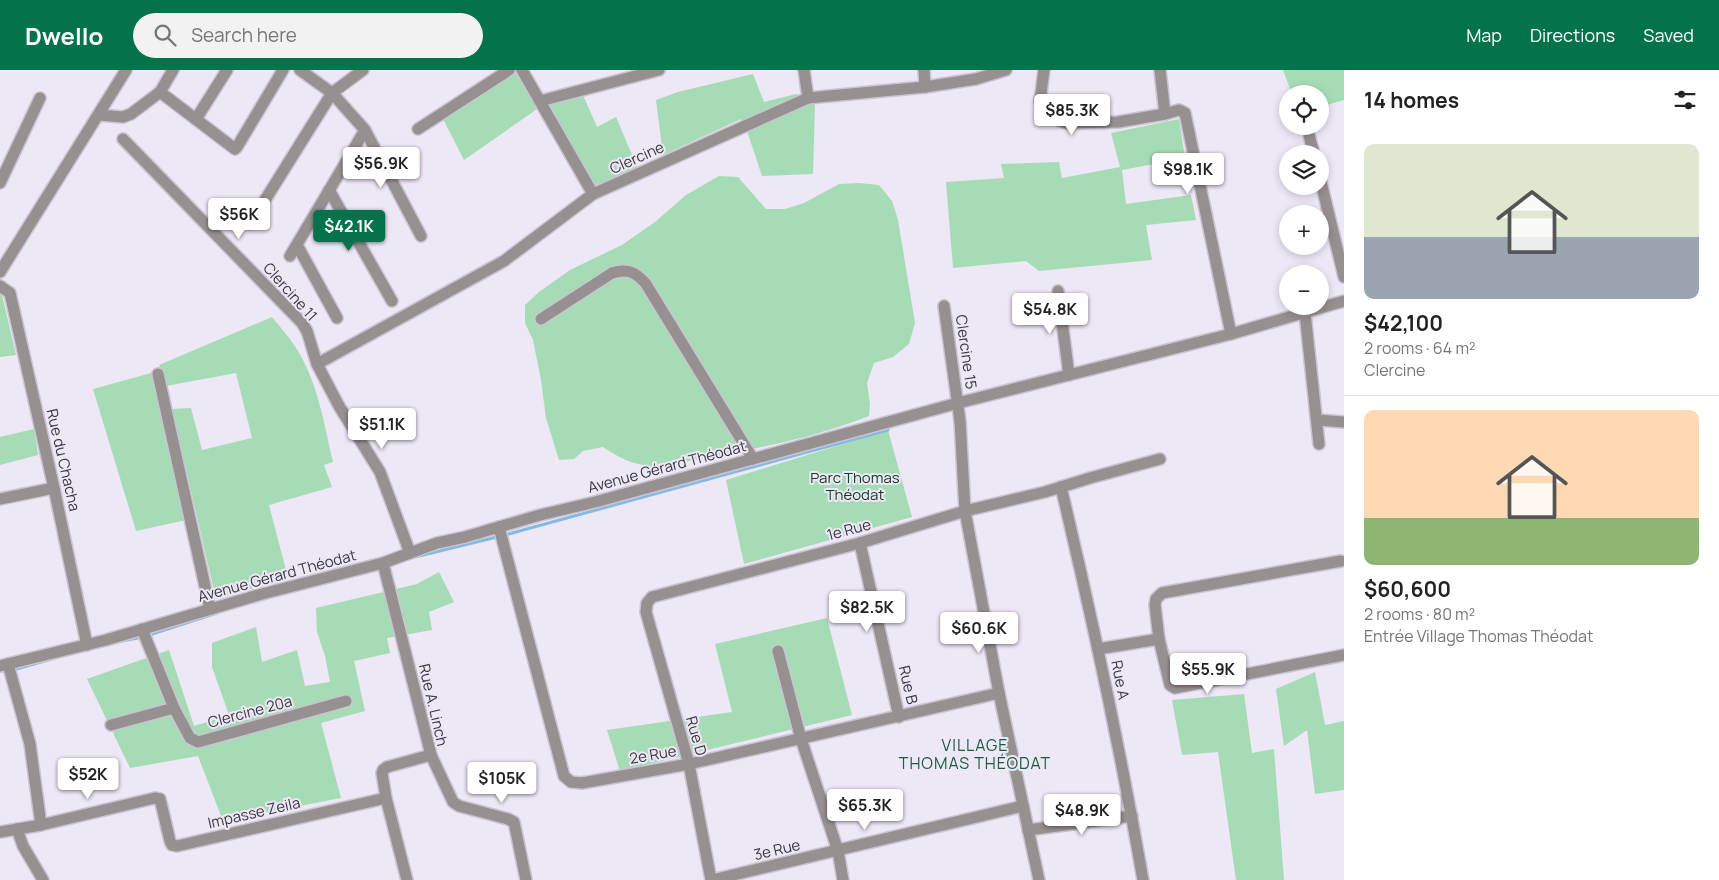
<!DOCTYPE html>
<meta charset="utf-8">
<style>
body{margin:0;font-family:Manrope,sans-serif;background:#f2f2f2;color:#222;height:100vh;display:flex;flex-direction:column;font-size:19px;white-space:nowrap}
*{box-sizing:border-box;margin:0}
p{font-size:16px;color:#767676}
.icon{flex:none;width:28px;height:28px;fill:none;stroke:currentColor;stroke-width:2;stroke-linecap:round;stroke-linejoin:round}
.map{position:relative;flex:1;overflow:hidden}
.details{display:flex;flex-direction:column;background:#fff;width:375px}
.details>*{flex:none}
.controls{position:absolute;left:1279px;top:15px;display:grid;gap:10px}
.controls a{display:grid;place-items:center;width:50px;height:50px;border-radius:50%;background:#fff;box-shadow:0 2px 8px #0003;font-size:25px}
.price{position:absolute;translate:-50% -42px;padding:0 11px;border-radius:5px;background:#fff;color:#222;font-size:16px;line-height:32px;filter:drop-shadow(0 1px 2px #0008)}
.price::after{content:'';position:absolute;left:50%;top:30px;width:15px;height:11px;margin-left:-8px;background:inherit;clip-path:polygon(0 0,100% 0,50% 100%)}
.price.active{background:#04734c;color:#fff}
ul{padding:0;list-style:none}
li{display:grid;align-content:center;gap:10px;height:265px;padding:0 20px}
li+li{border-top:1px solid #e0e0e0}
li span{display:grid;place-items:center;height:155px;border-radius:10px;color:#555}
li>.icon{margin-inline-start:auto}
span .icon{width:90px;height:90px;fill:#fffc;stroke-width:1}
li b{font-size:21px}
h2{display:flex;justify-content:space-between;align-items:center;height:60px;padding:0 20px;font-size:21px}
header{display:flex;align-items:center;gap:30px;box-sizing:border-box;height:70px;padding:0 25px;background:#04734c;color:#fff}
header strong{font-size:24px}
nav{display:flex;gap:28px;margin-inline-start:auto;font-size:18px}
.search{width:350px;height:45px;background:#f2f2f2;display:flex;align-items:center;gap:12px;box-sizing:border-box;padding:0 18px;border-radius:28px;color:#767676;font-size:19px}
main{display:flex;flex:1;min-height:0}
.map>svg:first-child{display:block}
</style>
<header>
<strong>Dwello</strong>
<div class="search"><svg class="icon" aria-label="search" viewBox="0 0 24 24"><circle cx="10" cy="10" r="6"/><path d="M15 15l6 6"/></svg>Search here</div>
<nav><a>Map</a><a>Directions</a><a>Saved</a></nav>
</header>
<main>
<div class="map">
<svg width="1344" height="810" viewBox="0 0 1344 810">
<rect width="100%" height="100%" fill="#ede7f6"/>
<!-- green -->
<g fill="#a6dcb5">
<polygon points="1283,0 1344,0 1344,30 1320,37 1320,24 1292,24"/>
<polygon points="516,2 540,37 464,90 443,49"/>
<polygon points="753,4 764,32 796,24 815,35 813,104 762,106 748,64 741,49 663,85 656,30 678,22"/>
<polygon points="583,25 597,57 616,47 639,101 593,116 548,36"/>
<polygon points="1179,49 1185,88 1122,100 1126,134 1191,125 1196,150 1146,155 1152,190 1039,201 1026,191 953,198 946,112 1004,108 1001,94 1059,92 1062,108 1120,97 1111,63"/>
<path d="M719 106 738 107 766 139H785L804 133 839 114 859 113 879 115 892 131 898 150 915 253 909 274 893 287 874 293 867 313 870 334 869 346C801 373 729 383 658 397 635 395 622 390 603 377L583 381 574 389 559 390 546 348 541 310 533 270 525 253V235L539 222 570 200 622 175 655 152 686 125Z"/>
<polygon points="0,225 2,225 16,285 0,287"/>
<path d="M272 247C281 258 291 269 298 281 318 314 324 354 333 392L324 395 332 417 269 435 288 508 216 529 172 339 191 338 202 380 252 368 236 303 166 316 159 295Z"/>
<polygon points="151,303 186,450 136,461 93,319"/>
<polygon points="34,359 38,385 0,395 0,367"/>
<polygon points="888,360 912,447 744,494 726,410"/>
<polygon points="439,502 454,532 429,542 432,560 387,568 390,583 354,591 365,641 321,653 341,728 223,751 198,686 130,698 87,609 169,580 194,656 229,645 212,597 212,573 256,557 262,592 297,580 305,616 330,612 325,586 317,562 316,538 417,514"/>
<polygon points="827,548 852,645 620,701 607,660 732,642 715,574"/>
<polygon points="1315,602 1325,655 1344,651 1344,720 1315,724 1307,660 1284,676 1276,619"/>
<polygon points="1244,624 1252,683 1274,679 1284,810 1236,810 1218,682 1182,685 1172,630"/>
</g>
<g fill="none" stroke-linecap="round" stroke-linejoin="round">
<!-- stream -->
<g stroke="#83b9e6" stroke-width="3">
<polyline points="505,465 888,360"/>
<polyline points="415,487 497,467"/>
<polyline points="149,565 217,543"/>
<polyline points="121,571 138,568"/>
<polyline points="13,600 62,586"/>
</g>
<!-- minor casing -->
<g stroke="#c9c4d1" stroke-width="14">
<g id="minor">
<polyline points="300,0 332,23 365,60 421,166"/>
<polyline points="522,0 593,124"/>
<polyline points="804,0 808,28"/>
<polyline points="924,0 925,17"/>
<polyline points="1044,0 1040,31 1052,48 1066,53 1118,52 1165,44"/>
<polyline points="1160,0 1165,44 1179,40 1185,43 1231,264"/>
<polyline points="160,22 235,79 237,77 283,0"/>
<polyline points="540,31 659,0"/>
<polyline points="99,45 123,47 131,44 160,22 173,0"/>
<polyline points="196,49 227,0"/>
<polyline points="418,59 509,0"/>
<polyline points="1309,65 1314,84"/>
<polyline points="123,69 302,253 307,261 317,294 339,336 380,402 410,483"/>
<polyline points="1320,108 1344,207"/>
<polyline points="0,113 40,28"/>
<polyline points="329,120 392,231"/>
<polyline points="250,154 332,23 363,0"/>
<polyline points="297,175 337,248"/>
<polyline points="290,186 365,60"/>
<polyline points="0,202 126,0"/>
<polyline points="0,216 10,223 54,418 87,575"/>
<polyline points="1058,221 1069,305"/>
<polyline points="944,236 960,351 965,441 999,623 1039,810"/>
<polyline points="1305,243 1319,374"/>
<path d="M541 249 612 203C627 198 636 202 646 214L753 389"/>
<polyline points="317,294 504,191 593,124 808,28 925,17 976,9 1006,0"/>
<polyline points="158,304 210,539"/>
<polyline points="1317,350 1344,352"/>
<path d="M1061 417C1092 547 1120 678 1143 810"/>
<polyline points="0,429 54,418"/>
<polyline points="499,457 564,706 571,712 582,713 689,694 999,623"/>
<polyline points="860,473 899,647"/>
<polyline points="383,493 431,685 387,697 383,700 382,703 386,728 407,810"/>
<polyline points="142,559 174,638 190,668 198,672 346,631"/>
<polyline points="1159,569 1155,535 1156,529 1162,523 1341,491"/>
<polyline points="1098,579 1159,569 1170,615 1175,618 1344,585"/>
<polyline points="778,581 801,669 838,781 843,810"/>
<polyline points="8,594 30,674 41,755"/>
<polyline points="0,596 106,570 262,524 383,493 437,473 465,467 540,445 595,432 958,333 1231,264 1344,231"/>
<polyline points="111,655 174,638"/>
<polyline points="431,685 453,732 459,736 508,749 514,752 526,810"/>
<polyline points="17,759 23,776 43,810"/>
<polyline points="1028,760 1132,746"/>
<polyline points="0,762 41,755 155,728 160,729 161,733 170,771 172,775 177,776 386,728"/>
<polyline points="711,810 689,694 646,542 647,533 652,527 860,473 965,441 1045,422 1090,408 1160,389"/>
<polyline points="712,810 1023,736"/>
</g>
</g>
<!-- minor -->
<use href="#minor" stroke="#979091" stroke-width="11"/>
</g>
<g text-anchor="middle" stroke-width="4" stroke-linejoin="round" paint-order="stroke">
<!-- street labels -->
<g font-size="15" fill="#39373c" stroke="#ede7f6">
<text transform="translate(637 88) rotate(-24)" y="5">Clercine</text>
<text transform="translate(290 222) rotate(48)" y="5">Clercine 11</text>
<text transform="translate(966 282) rotate(82)" y="5">Clercine 15</text>
<text transform="translate(63 390) rotate(77)" y="5">Rue du Chacha</text>
<text transform="translate(667 397) rotate(-15)" y="5">Avenue Gérard Théodat</text>
<text transform="translate(849 460) rotate(-15)" y="5">1e Rue</text>
<text transform="translate(277 506) rotate(-15)" y="5">Avenue Gérard Théodat</text>
<text transform="translate(1120 610) rotate(79)" y="5">Rue A</text>
<text transform="translate(908 615) rotate(77)" y="5">Rue B</text>
<text transform="translate(433 635) rotate(77)" y="5">Rue A. Linch</text>
<text transform="translate(250 642) rotate(-15)" y="5">Clercine 20a</text>
<text transform="translate(696 666) rotate(74)" y="5">Rue D</text>
<text transform="translate(653 685) rotate(-10)" y="5">2e Rue</text>
<text transform="translate(254 743) rotate(-13)" y="5">Impasse Zeila</text>
<text transform="translate(777 780) rotate(-13)" y="5">3e Rue</text>
</g>
<!-- park labels -->
<g font-size="15" fill="#0e3c20" stroke="#ede7f6">
<text x="855" y="413">Parc Thomas<tspan x="855" dy="17">Théodat</tspan></text>
</g>
<!-- neighbourhood labels -->
<g font-size="16" letter-spacing="1" fill="#1b5c40" stroke="#ede7f6">
<text x="975" y="681">VILLAGE<tspan x="975" dy="18">THOMAS THÉODAT</tspan></text>
</g>
</g>
</svg>
<div class="controls">
<a><svg class="icon" aria-label="locate" viewBox="0 0 24 24"><circle cx="12" cy="12" r="6"/><path d="M12 2v4M12 18v4M2 12h4M18 12h4"/></svg></a>
<a><svg class="icon" aria-label="layers" viewBox="0 0 24 24"><path d="M12 4l9 5-9 5-9-5zM3 14l9 5 9-5"/></svg></a>
<a>+</a>
<a>−</a>
</div>
<b class="price" style="left:1072px;top:66px">$85.3K</b>
<b class="price" style="left:381px;top:119px">$56.9K</b>
<b class="price" style="left:1188px;top:125px">$98.1K</b>
<b class="price" style="left:239px;top:170px">$56K</b>
<b class="price active" style="left:349px;top:182px">$42.1K</b>
<b class="price" style="left:1050px;top:265px">$54.8K</b>
<b class="price" style="left:382px;top:380px">$51.1K</b>
<b class="price" style="left:867px;top:563px">$82.5K</b>
<b class="price" style="left:979px;top:584px">$60.6K</b>
<b class="price" style="left:1208px;top:625px">$55.9K</b>
<b class="price" style="left:88px;top:730px">$52K</b>
<b class="price" style="left:502px;top:734px">$105K</b>
<b class="price" style="left:865px;top:761px">$65.3K</b>
<b class="price" style="left:1082px;top:766px">$48.9K</b>
</div>
<section class="details">
<h2>14 homes<svg class="icon" aria-label="filters" viewBox="0 0 24 24"><path d="M4 7h16M4 17h16"/><circle cx="9" cy="7" r="2"/><circle cx="15" cy="17" r="2"/></svg></h2>
<ul>
<li><span style="background:linear-gradient(#dfe7d0 60%,#9aa5b1 0)"><svg class="icon" aria-label="home" viewBox="0 0 24 24"><path d="M3 11l9-7 9 7M6 9v11h12V9"/></svg></span><div><b>$42,100</b><p>2 rooms · 64 m²</p><p>Clercine</p></div></li>
<li><span style="background:linear-gradient(#ffd9b3 70%,#8fb573 0)"><svg class="icon" aria-label="home" viewBox="0 0 24 24"><path d="M3 11l9-7 9 7M6 9v11h12V9"/></svg></span><div><b>$60,600</b><p>2 rooms · 80 m²</p><p>Entrée Village Thomas Théodat</p></div></li>
</ul>
</section>
</main>
